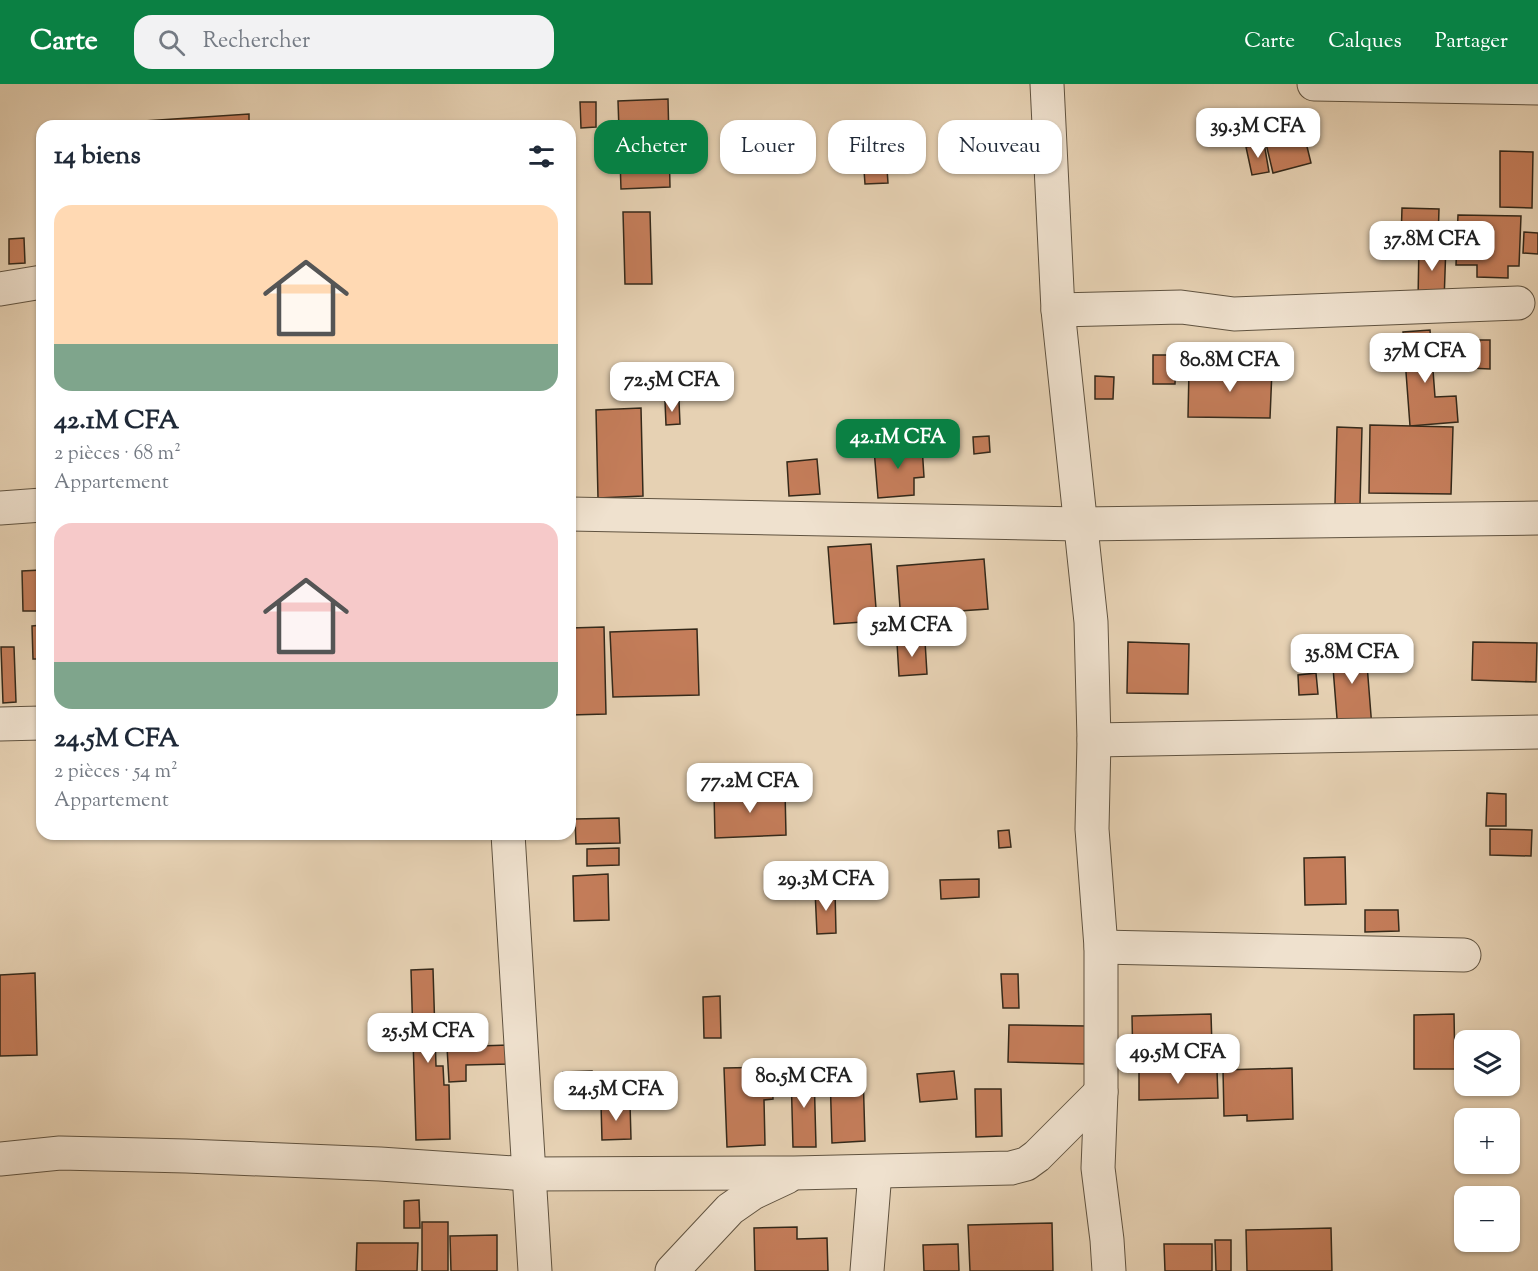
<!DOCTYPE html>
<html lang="fr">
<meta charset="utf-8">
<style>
body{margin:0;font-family:"Sorts Mill Goudy",serif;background:#f2f2f3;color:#1f2937;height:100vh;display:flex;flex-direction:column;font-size:22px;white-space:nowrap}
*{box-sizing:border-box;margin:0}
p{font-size:20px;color:#747a83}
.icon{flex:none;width:33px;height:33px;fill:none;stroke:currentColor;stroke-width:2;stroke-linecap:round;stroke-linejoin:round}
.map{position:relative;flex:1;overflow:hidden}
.sheet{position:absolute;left:36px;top:36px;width:540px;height:720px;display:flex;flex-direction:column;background:#fff;border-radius:18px;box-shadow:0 2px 4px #0004}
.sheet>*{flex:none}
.guide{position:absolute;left:594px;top:36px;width:570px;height:54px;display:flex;gap:12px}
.tools{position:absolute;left:1454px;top:946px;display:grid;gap:12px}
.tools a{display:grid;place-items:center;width:66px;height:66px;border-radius:12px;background:#fff;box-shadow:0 2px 4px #0004;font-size:30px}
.price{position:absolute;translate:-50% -51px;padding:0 14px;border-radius:12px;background:#fff;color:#222;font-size:20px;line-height:39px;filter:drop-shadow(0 2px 3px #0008)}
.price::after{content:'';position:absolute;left:50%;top:36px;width:18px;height:14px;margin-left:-9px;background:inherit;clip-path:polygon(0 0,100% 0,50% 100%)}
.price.current{background:#0b8043;color:#fff}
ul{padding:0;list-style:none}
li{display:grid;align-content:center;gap:12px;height:318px;padding:0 18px}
li span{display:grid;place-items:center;height:186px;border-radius:18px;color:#555}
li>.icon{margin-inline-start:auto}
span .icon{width:108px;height:108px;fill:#fffc;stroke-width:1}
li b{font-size:26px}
h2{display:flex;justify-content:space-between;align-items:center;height:72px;padding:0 18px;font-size:26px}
.chip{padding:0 21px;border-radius:18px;background:#fff;box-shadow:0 2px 4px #0004;font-size:21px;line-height:54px}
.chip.current{background:#0b8043;color:#fff}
header{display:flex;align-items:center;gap:36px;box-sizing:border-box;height:84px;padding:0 30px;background:#0b8043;color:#fff}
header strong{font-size:28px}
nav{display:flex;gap:33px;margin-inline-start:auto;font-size:21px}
.search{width:420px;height:54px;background:#f2f2f3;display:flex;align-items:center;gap:15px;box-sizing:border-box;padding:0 21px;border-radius:18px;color:#747a83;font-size:22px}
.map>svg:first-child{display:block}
</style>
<header>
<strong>Carte</strong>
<div class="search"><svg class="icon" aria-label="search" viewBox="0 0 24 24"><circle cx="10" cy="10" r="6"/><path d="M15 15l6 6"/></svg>Rechercher</div>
<nav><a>Carte</a><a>Calques</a><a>Partager</a></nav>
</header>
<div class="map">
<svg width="1538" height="1187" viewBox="0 0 1538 1187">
<rect width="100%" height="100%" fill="#e6d1b3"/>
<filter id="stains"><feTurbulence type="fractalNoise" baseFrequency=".00333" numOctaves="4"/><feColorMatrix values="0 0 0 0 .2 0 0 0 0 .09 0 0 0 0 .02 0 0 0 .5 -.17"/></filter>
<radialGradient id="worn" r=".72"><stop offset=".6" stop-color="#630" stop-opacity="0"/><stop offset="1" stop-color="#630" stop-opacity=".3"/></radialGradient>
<!-- building -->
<g fill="#c47d5a" stroke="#34291a" stroke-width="1.5">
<polygon points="668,15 670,103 621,105 618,17"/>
<polygon points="580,18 596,18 596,43 581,44"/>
<polygon points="1281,27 1284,38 1261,45 1258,33"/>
<polygon points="249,30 249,42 144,42 144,37"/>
<polygon points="1301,38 1311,79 1273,89 1263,47"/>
<polygon points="885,56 888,99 865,100 862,58"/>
<polygon points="570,58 572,58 573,103 570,103"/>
<polygon points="1264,59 1269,88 1252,91 1246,63"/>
<polygon points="1500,67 1533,68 1532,124 1500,123"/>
<polygon points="1402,124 1439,125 1438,157 1401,157"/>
<polygon points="623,128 650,128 652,200 625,200"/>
<polygon points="1458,131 1521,132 1519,182 1508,182 1508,194 1477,193 1477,181 1456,181"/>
<polygon points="1524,148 1538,149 1538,170 1523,169"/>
<polygon points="24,154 25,179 9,180 9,155"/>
<polygon points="1419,159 1446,160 1444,218 1418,217"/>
<polygon points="1430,246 1435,313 1456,312 1458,338 1410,342 1403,248"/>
<polygon points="1470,256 1490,256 1490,285 1469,284"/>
<polygon points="1153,271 1176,271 1175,300 1153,300"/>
<polygon points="1189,285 1272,286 1270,334 1188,333"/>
<polygon points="1095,292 1114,293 1113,315 1095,315"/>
<polygon points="665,317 679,317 680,340 666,341"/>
<polygon points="641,324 643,412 598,414 596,326"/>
<polygon points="1370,341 1453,343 1451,410 1369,409"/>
<polygon points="1337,343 1362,344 1360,421 1335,420"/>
<polygon points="989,352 990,368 974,370 973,353"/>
<polygon points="922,362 924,393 914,394 914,411 878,414 874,365"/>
<polygon points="817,375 820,410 789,412 787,378"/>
<polygon points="871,460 877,537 834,540 828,463"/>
<polygon points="984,475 988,525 945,528 945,534 901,538 897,482"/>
<polygon points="41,476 42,476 42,527 23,527 22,487 41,486"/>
<polygon points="42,541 42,575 33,575 32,542"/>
<polygon points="604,543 606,630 570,631 570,544"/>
<polygon points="697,545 699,611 613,613 610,548"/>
<polygon points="1381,553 1383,568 1368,569 1367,554"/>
<polygon points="1365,555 1372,644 1338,647 1331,558"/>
<polygon points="925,557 927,590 899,592 897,559"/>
<polygon points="1128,558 1189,560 1188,610 1127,609"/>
<polygon points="1473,558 1537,559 1536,598 1472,596"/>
<polygon points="1,563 14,563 16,618 3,619"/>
<polygon points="1316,589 1318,610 1299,611 1298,591"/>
<polygon points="785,706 786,751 715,754 714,708"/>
<polygon points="1487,709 1506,710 1506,742 1486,742"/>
<polygon points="619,734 620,759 576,760 575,735"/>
<polygon points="1490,745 1532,746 1531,772 1490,771"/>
<polygon points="1009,746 1011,763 999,764 998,747"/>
<polygon points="619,764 619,781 587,782 587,765"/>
<polygon points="1345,773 1346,820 1305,821 1304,774"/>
<polygon points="608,790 609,836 574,837 573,792"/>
<polygon points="979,795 979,813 941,815 940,796"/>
<polygon points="815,806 835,806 836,849 817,850"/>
<polygon points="1365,826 1398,826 1399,847 1365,848"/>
<polygon points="433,885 436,982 443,982 444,1001 449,1001 450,1055 416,1056 411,886"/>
<polygon points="35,889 37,971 0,972 0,891"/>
<polygon points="1001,890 1018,890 1019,924 1003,924"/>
<polygon points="720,912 721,954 704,954 703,913"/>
<polygon points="1211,930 1212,963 1204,963 1204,980 1133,982 1132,932"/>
<polygon points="1454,930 1455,985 1414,985 1414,931"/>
<polygon points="1009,941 1087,942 1086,980 1008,978"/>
<polygon points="509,961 510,980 466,981 466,997 449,998 447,963"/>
<polygon points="772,983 773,1015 764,1016 765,1061 727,1063 724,984"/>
<polygon points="1292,984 1293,1035 1247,1037 1247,1031 1224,1032 1223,986"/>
<polygon points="1217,986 1218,1014 1139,1016 1139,988"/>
<polygon points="592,987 592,1007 564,1008 563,988"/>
<polygon points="791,987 814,987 816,1063 793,1063"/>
<polygon points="863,987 865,1057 832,1059 830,988"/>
<polygon points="954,987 957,1015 920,1018 917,990"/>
<polygon points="975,1005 1001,1005 1002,1052 976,1053"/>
<polygon points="630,1019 631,1055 602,1056 601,1020"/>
<polygon points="419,1116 420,1144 404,1144 404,1117"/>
<rect x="422" y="1138" width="26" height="49"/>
<polygon points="1052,1139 1053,1187 970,1187 968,1141"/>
<polygon points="797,1143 797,1155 827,1154 828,1187 755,1187 754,1144"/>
<polygon points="1331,1144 1332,1187 1247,1187 1246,1146"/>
<polygon points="497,1151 497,1187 451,1187 450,1152"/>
<polygon points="1215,1156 1231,1156 1231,1187 1216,1187"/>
<polygon points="357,1159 418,1159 417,1187 356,1187"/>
<polygon points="958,1160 959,1187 924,1187 923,1161"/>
<polygon points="1164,1160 1212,1160 1212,1187 1165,1187"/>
</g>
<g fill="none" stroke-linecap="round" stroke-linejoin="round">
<!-- minor casing -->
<g stroke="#605340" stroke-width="35">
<g id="minor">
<polyline points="1047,0 1058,226 1091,538 1094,656 1092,745 1101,863 1101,1008 1098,1084 1107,1156 1109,1187"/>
<polyline points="1314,0 1538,4"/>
<polyline points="0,205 42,198"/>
<polyline points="1058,226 1181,223 1234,230 1518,219"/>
<polyline points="0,424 42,421"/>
<polyline points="570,430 1080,440 1538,434"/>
<polyline points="0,640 42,639"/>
<polyline points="1094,656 1538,648"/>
<polyline points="508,750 535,1187"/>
<polyline points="1101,863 1464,871"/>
<polyline points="0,1075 60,1069 186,1072 380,1080 529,1090 794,1089 1011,1084 1026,1080 1037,1072 1101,1008"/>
<polyline points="672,1187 730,1125 753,1109 787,1093"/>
<polyline points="867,1187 875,1088"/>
</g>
</g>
<!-- minor -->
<use href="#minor" stroke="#efe1ce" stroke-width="33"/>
</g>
<rect width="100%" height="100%" filter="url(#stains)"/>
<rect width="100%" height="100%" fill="url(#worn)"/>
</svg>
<div class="tools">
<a><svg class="icon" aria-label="layers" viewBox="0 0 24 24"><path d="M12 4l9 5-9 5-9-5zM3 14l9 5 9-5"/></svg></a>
<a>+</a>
<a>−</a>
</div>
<b class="price" style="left:1258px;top:75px">39.3M CFA</b>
<b class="price" style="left:1432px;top:188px">37.8M CFA</b>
<b class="price" style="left:1425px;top:300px">37M CFA</b>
<b class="price" style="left:1230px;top:309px">80.8M CFA</b>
<b class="price" style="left:672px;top:329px">72.5M CFA</b>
<b class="price current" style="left:898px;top:386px">42.1M CFA</b>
<b class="price" style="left:912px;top:574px">52M CFA</b>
<b class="price" style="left:1352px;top:601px">35.8M CFA</b>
<b class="price" style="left:750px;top:730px">77.2M CFA</b>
<b class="price" style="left:826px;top:828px">29.3M CFA</b>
<b class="price" style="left:428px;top:980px">25.5M CFA</b>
<b class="price" style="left:1178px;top:1001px">49.5M CFA</b>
<b class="price" style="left:804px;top:1025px">80.5M CFA</b>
<b class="price" style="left:616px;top:1038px">24.5M CFA</b>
<div class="guide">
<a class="chip current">Acheter</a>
<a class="chip">Louer</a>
<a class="chip">Filtres</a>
<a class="chip">Nouveau</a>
</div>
<section class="sheet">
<h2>14 biens<svg class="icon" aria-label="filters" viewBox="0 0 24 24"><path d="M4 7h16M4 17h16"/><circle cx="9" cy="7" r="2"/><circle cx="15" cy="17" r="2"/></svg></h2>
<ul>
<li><span style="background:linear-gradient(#ffd9b3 75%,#7fa58c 0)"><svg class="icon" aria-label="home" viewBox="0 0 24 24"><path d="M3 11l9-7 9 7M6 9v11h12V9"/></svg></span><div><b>42.1M CFA</b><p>2 pièces · 68 m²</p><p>Appartement</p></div></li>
<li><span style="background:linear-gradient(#f6c9c9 75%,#7fa58c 0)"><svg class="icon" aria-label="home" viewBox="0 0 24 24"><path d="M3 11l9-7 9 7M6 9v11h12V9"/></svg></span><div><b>24.5M CFA</b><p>2 pièces · 54 m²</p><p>Appartement</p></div></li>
</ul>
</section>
</div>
